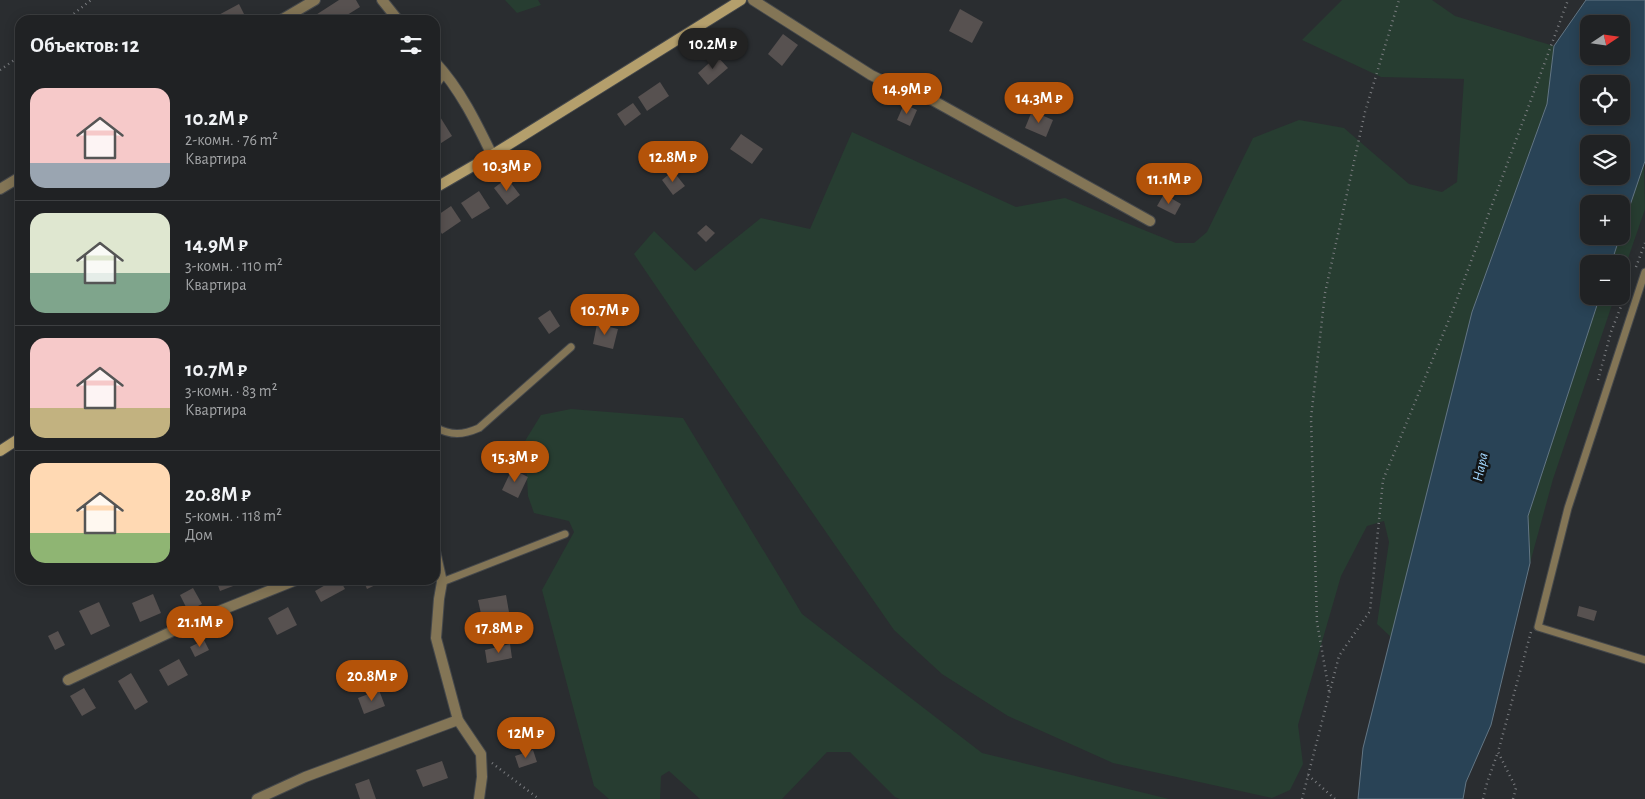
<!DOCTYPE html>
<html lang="ru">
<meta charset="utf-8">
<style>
body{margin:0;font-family:"Alegreya Sans",sans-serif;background:#2d2f31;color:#f1f3f6;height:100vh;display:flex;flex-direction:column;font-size:19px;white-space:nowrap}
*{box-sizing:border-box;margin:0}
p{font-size:16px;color:#a2a4a6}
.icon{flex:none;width:28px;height:28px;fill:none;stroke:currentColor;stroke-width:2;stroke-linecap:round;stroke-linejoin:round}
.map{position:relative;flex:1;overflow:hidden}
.panel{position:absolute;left:15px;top:15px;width:425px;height:570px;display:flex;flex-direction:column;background:#202224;border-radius:15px;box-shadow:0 2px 12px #0003,0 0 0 1px #3d3f41}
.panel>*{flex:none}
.needle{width:32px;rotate:77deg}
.controls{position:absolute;left:1580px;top:15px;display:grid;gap:10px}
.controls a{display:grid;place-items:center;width:50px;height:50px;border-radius:10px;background:#202224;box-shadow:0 2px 12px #0003,0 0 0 1px #3d3f41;font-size:25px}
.price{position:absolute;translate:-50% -42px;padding:0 11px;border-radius:18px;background:#b45309;color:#fff;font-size:16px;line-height:32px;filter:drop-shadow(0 1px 2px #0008)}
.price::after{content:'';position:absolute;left:50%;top:30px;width:15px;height:11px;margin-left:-8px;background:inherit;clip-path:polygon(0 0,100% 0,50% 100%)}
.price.selected{background:#222;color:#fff}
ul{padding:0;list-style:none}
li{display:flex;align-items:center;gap:15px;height:125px;padding:0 15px}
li+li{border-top:1px solid #3d3f41}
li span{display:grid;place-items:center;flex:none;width:140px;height:100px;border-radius:15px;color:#555}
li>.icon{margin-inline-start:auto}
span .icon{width:60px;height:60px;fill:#fffc;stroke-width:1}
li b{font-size:21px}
h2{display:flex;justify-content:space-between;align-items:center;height:60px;padding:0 15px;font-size:21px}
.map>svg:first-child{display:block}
</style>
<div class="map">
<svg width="1645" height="799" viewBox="0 0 1645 799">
<rect width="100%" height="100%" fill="#2a2d30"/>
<!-- green -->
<g fill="#273d31">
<polygon points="505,0 538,0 541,5 517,13"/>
<polygon points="1342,0 1432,0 1455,16 1554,46 1547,104 1472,312 1391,637 1377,624 1389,542 1384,521 1367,526 1341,576 1298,725 1303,764 1290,790 1272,798 1113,763 1008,716 942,674 894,630 694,342 634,254 654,231 695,271 761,218 810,229 852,132 1016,207 1065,198 1176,243 1194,243 1207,232 1253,138 1299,120 1344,128 1409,184 1442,192 1457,182 1464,79 1381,77 1302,40"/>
<polygon points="1644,162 1645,209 1621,279 1621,264 1611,264 1620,236 1621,236"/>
<polygon points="1600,296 1615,296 1553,479 1530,563 1528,516"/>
<polygon points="571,409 683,418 802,614 982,753 1169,799 900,799 895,797 850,752 827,752 782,799 700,799 669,771 661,776 660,799 609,799 594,786 542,590 574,532 569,521 534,513 528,496 525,441 541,415"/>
</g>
<!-- water -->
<path fill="#294356" stroke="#637684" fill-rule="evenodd" d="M1586 0H1645V161L1621 232V204H1589V236H1620L1611 264H1589V296H1600L1528 516 1530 563 1491 725 1466 782 1463 799H1358L1363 748 1472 312 1547 104 1554 46ZM1589 24H1621V56H1589ZM1589 84H1621V116H1589ZM1589 144H1621V176H1589Z"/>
<!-- building -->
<g fill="#575150">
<polygon points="339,0 356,0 360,7 339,20 308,20"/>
<polygon points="239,4 246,18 242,20 214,20 213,18"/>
<polygon points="960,9 983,22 972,43 949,31"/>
<polygon points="783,34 798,45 782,66 768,54"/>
<polygon points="717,56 728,68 708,85 698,73"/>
<polygon points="660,82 669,96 647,111 638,97"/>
<polygon points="633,103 641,114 625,126 617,114"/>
<polygon points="904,104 917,110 910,126 897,120"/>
<polygon points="1032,111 1053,120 1046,137 1025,128"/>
<polygon points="437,112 452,136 435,147 435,113"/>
<polygon points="741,134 763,149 752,164 730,149"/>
<polygon points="673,171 685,186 673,195 662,180"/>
<polygon points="507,178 520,195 507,205 494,188"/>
<polygon points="479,191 490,208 472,219 461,203"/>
<polygon points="1164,194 1181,204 1175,215 1157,206"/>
<polygon points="451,206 461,221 442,234 435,223 435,217"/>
<polygon points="706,225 715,233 706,242 697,233"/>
<polygon points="550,310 560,326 549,334 538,318"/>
<polygon points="597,324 618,329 613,349 593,344"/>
<polygon points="512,469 528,477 518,498 502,490"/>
<polygon points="216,580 240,580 241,583 220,591"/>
<polygon points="334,580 340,580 345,589 321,602 315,591"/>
<polygon points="363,580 386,580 367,589"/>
<polygon points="193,588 202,604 188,611 180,595"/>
<polygon points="153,594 161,613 140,622 132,603"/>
<polygon points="506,595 510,618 483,623 478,600"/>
<polygon points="99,602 110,626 91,635 79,611"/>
<polygon points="1579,606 1597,611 1594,621 1577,616"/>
<polygon points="288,607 297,625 277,635 268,618"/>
<polygon points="58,631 65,645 55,650 48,636"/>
<polygon points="204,640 209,650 195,657 190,647"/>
<polygon points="510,644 512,658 487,663 485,650"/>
<polygon points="179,659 188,675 168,686 159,670"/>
<polygon points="131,673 148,702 135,710 118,681"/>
<polygon points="84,688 96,708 82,716 70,696"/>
<polygon points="379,690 385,706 364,714 358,698"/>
<polygon points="533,750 537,762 519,768 515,756"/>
<polygon points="442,761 448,778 423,787 416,770"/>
<polygon points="369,779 376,799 360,799 355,784"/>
</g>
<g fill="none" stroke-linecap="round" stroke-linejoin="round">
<!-- service casing -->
<g stroke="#45484b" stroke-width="9">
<g id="service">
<polyline points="435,86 445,73"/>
<polyline points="1645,272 1568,508 1538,627 1645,660"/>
<path d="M435 427C451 436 463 435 479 428L571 347"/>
<polyline points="442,582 565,534"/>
</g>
</g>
<!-- minor casing -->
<g stroke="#45484b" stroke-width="12">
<g id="minor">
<polyline points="382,0 398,20"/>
<polyline points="753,0 871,75 887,83 925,96 1150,221"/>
<polyline points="281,20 315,0"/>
<path d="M435 62C460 89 476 122 492 155"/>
<polyline points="0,189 20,177"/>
<polyline points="435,551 442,582 439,599 436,638 458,720 481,754 482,777 479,799"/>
<polyline points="68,680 192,622 296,580"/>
<polyline points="257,799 305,777 458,720"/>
</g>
</g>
<!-- secondary casing -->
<g stroke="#45484b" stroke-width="12">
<g id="secondary">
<polyline points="435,188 492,155 741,0"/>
<polyline points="0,451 20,438"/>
</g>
</g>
<!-- path -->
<g stroke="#7b7d80" stroke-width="2.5" stroke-dasharray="1 4" stroke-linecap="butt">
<polyline points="66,20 91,0"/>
<polyline points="0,70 20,56"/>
<polyline points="1636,267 1645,243"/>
<polyline points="1598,380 1611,332 1631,281"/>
<polyline points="1329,691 1317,622 1311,418 1325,293 1365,112 1399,0"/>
<polyline points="492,763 539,799"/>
<polyline points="1308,775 1335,799"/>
<polyline points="1302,799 1339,656 1370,611 1383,480 1453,310 1568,0"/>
<polyline points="1483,799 1487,783 1498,752"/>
<polyline points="1513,799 1516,788 1498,752 1531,632"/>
</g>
<!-- service -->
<use href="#service" stroke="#837556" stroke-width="7"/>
<!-- minor -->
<use href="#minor" stroke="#837556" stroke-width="10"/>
<!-- secondary -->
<use href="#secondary" stroke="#b49f6c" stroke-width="10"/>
</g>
<g text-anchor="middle" stroke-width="5" stroke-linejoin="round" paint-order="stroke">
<!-- water labels -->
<g font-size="15" font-style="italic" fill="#a2d6fd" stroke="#131516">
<text transform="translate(1480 467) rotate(-78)" y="5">Нара</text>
</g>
</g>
</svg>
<div class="controls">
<a><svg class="needle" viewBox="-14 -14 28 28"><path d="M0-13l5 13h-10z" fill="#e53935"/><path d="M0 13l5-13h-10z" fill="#a2a4a6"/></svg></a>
<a><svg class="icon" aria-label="locate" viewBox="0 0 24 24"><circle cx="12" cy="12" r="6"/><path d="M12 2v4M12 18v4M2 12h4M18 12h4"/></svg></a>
<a><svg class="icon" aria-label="layers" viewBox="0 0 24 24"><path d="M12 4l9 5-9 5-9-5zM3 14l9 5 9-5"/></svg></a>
<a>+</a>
<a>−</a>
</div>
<b class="price selected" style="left:713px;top:70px">10.2M ₽</b>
<b class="price" style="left:907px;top:115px">14.9M ₽</b>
<b class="price" style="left:1039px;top:124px">14.3M ₽</b>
<b class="price" style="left:673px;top:183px">12.8M ₽</b>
<b class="price" style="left:507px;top:192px">10.3M ₽</b>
<b class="price" style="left:1169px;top:205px">11.1M ₽</b>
<b class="price" style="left:605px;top:336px">10.7M ₽</b>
<b class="price" style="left:515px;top:483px">15.3M ₽</b>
<b class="price" style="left:200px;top:648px">21.1M ₽</b>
<b class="price" style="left:499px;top:654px">17.8M ₽</b>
<b class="price" style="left:372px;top:702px">20.8M ₽</b>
<b class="price" style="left:526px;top:759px">12M ₽</b>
<section class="panel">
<h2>Объектов: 12<svg class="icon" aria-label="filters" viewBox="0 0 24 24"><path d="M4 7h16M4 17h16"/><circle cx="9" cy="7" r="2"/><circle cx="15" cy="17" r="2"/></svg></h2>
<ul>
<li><span style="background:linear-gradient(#f6c9c9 75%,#9aa5b1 0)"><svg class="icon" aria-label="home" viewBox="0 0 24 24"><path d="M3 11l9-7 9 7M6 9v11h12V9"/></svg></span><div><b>10.2M ₽</b><p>2-комн. · 76 m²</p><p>Квартира</p></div></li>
<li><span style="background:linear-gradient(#dfe7d0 60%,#7fa58c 0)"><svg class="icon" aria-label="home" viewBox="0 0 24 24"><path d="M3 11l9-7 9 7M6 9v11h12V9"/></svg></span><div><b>14.9M ₽</b><p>3-комн. · 110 m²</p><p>Квартира</p></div></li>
<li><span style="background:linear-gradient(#f6c9c9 70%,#c2b280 0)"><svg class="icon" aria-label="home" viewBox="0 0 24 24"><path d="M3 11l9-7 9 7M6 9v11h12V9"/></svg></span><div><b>10.7M ₽</b><p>3-комн. · 83 m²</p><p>Квартира</p></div></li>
<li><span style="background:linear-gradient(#ffd9b3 70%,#8fb573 0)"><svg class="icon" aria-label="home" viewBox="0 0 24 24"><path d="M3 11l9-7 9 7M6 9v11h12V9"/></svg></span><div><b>20.8M ₽</b><p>5-комн. · 118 m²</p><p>Дом</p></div></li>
</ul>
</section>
</div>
